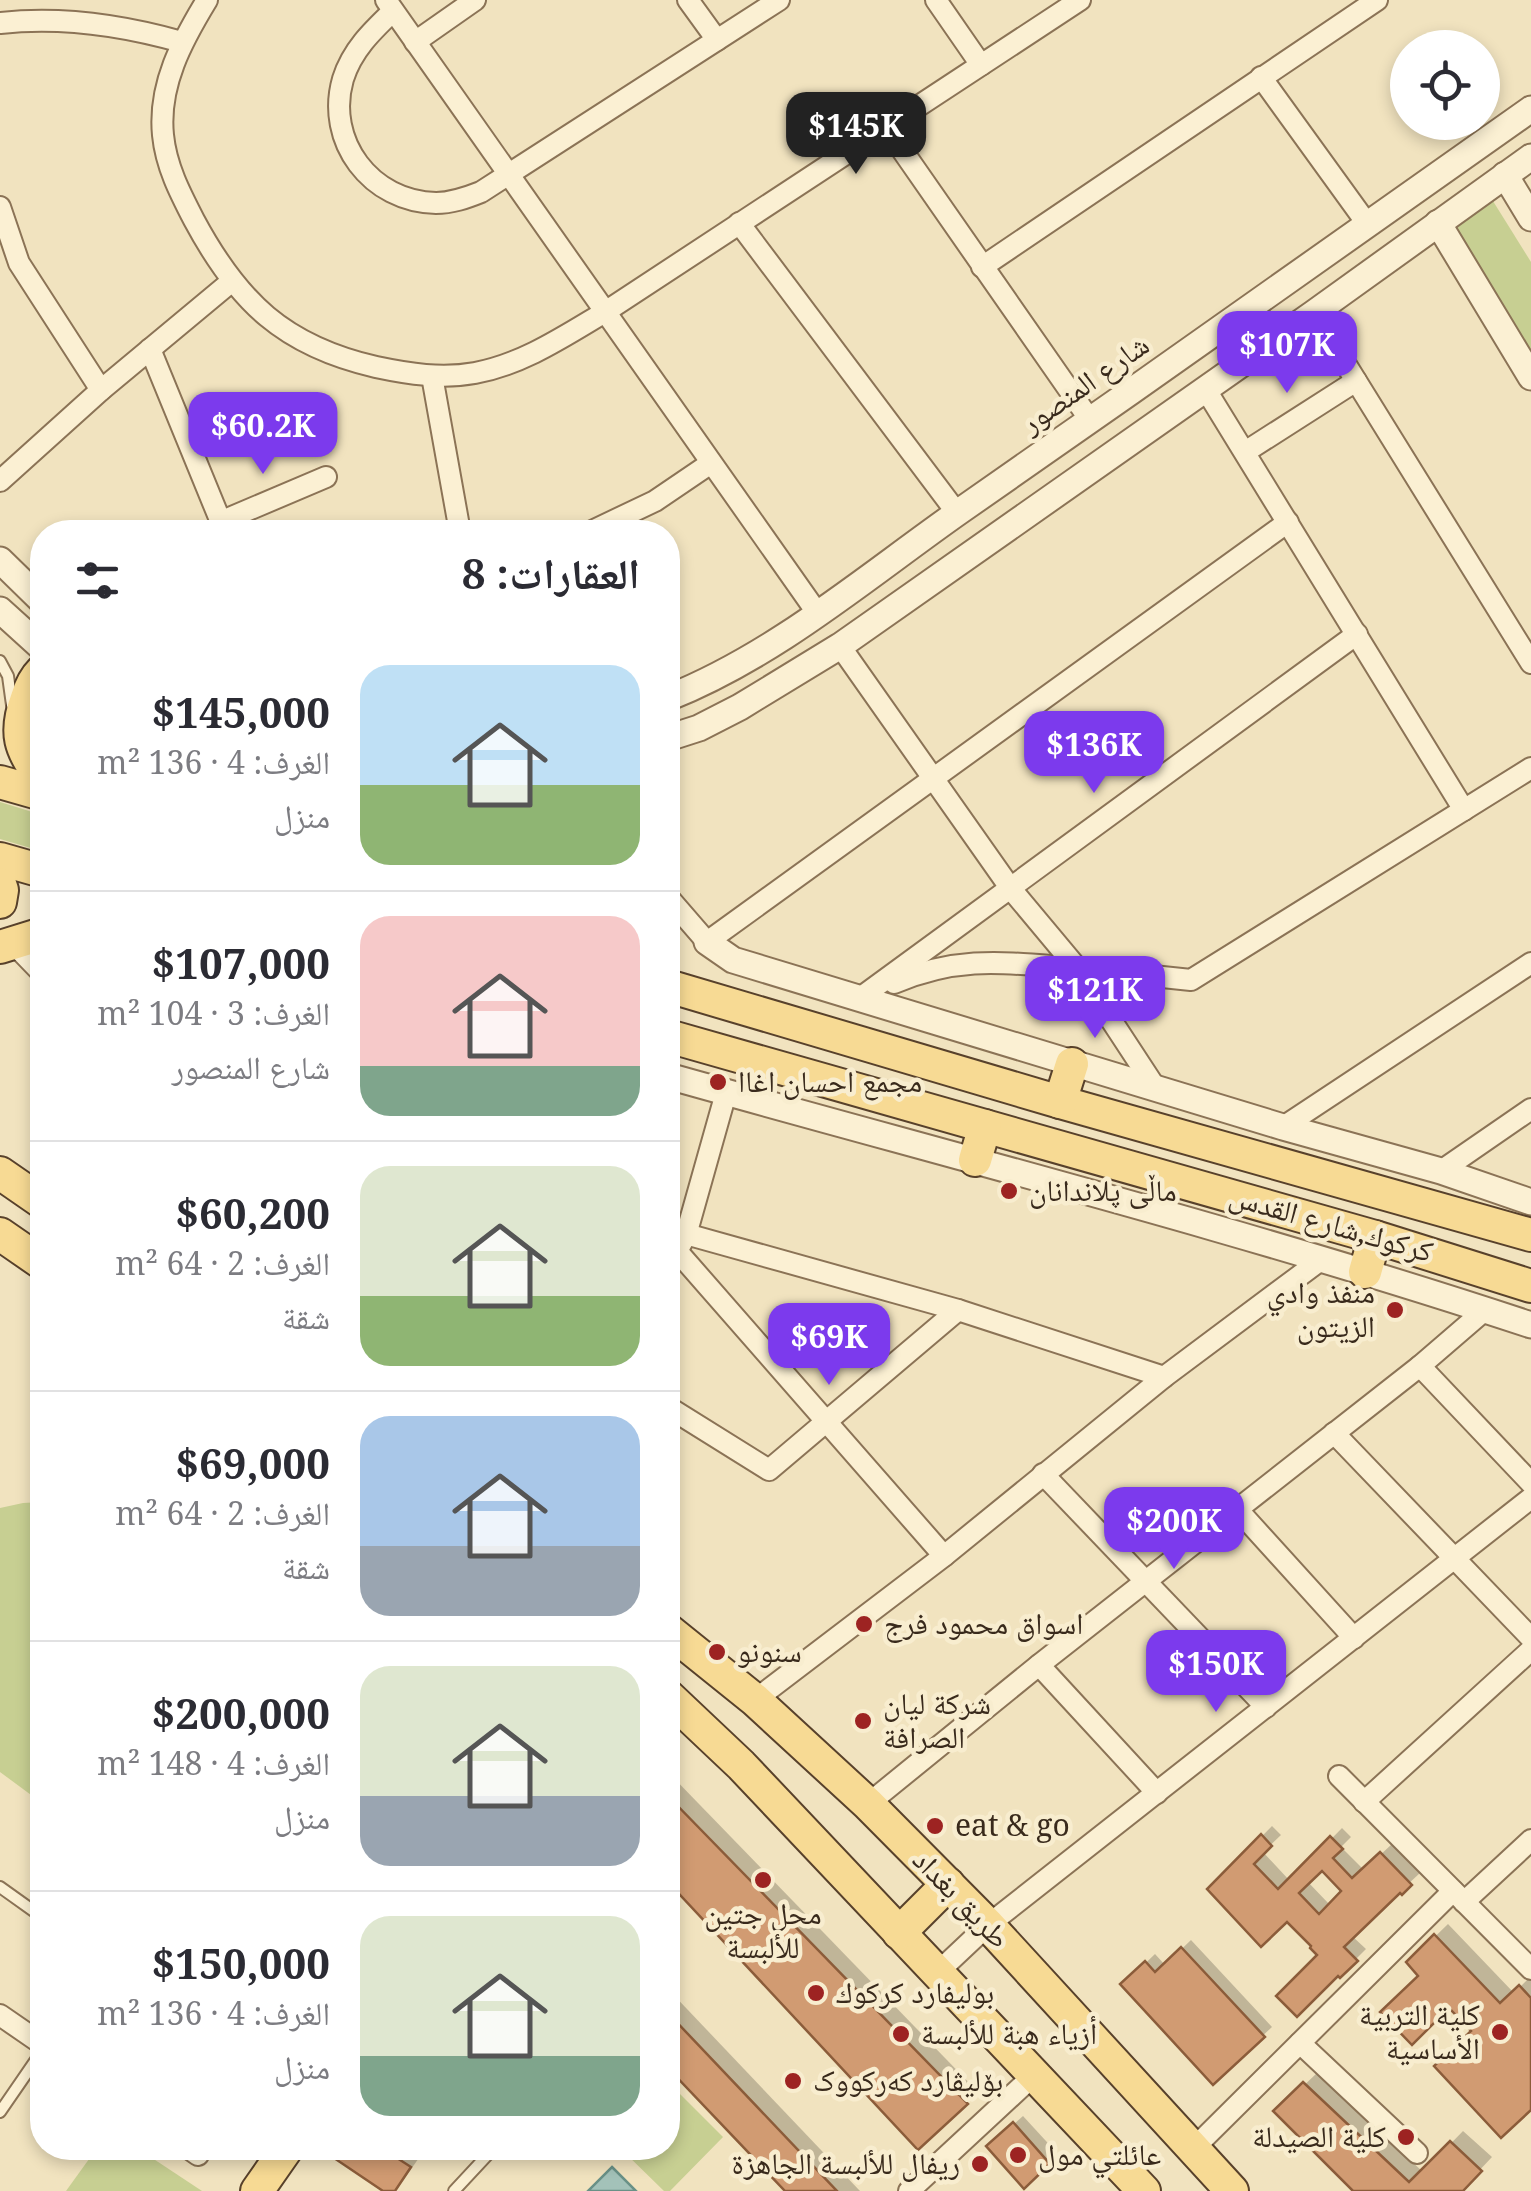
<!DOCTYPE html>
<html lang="ar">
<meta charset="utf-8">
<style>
body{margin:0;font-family:"Noto Serif","Noto Naskh Arabic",serif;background:#f2f2f3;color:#2b2b33;direction:rtl;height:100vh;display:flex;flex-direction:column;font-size:38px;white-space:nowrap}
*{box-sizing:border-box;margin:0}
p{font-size:32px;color:#7c7c81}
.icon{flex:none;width:55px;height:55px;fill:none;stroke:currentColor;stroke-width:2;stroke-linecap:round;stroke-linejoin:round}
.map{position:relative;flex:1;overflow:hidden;direction:ltr}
.side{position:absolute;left:30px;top:520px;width:650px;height:1640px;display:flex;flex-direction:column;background:#fff;border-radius:40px;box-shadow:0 5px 15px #0003;direction:rtl}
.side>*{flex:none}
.fabs{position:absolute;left:1390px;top:30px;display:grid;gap:20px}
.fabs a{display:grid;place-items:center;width:110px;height:110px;border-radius:50%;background:#fff;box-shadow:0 5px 15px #0003;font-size:50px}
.price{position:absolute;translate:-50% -85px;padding:0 22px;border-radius:20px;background:#7c3aed;color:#fff;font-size:32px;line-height:65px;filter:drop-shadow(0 2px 5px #0008)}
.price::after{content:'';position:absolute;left:50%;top:60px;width:30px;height:22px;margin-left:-15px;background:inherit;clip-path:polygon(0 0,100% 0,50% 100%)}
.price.active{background:#222;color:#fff}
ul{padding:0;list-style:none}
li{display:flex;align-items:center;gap:30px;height:250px;padding:0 40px}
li+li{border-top:2px solid #e1e1e2}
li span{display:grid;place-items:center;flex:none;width:280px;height:200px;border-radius:30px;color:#555}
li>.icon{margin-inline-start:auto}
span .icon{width:120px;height:120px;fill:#fffc;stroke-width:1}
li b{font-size:42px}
h2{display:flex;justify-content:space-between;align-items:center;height:120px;padding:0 40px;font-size:42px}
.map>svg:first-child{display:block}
</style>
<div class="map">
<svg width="1531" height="2191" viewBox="0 0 1531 2191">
<rect width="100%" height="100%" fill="#f1e3bf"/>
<!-- green -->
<g fill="#c7cf92">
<polygon points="1483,185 1531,262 1531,357 1440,212"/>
<polygon points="0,802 42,815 42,832 37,835 42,840 41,851 0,839"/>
<polygon points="42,1502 42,1803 0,1772 0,1508 23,1503"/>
<polygon points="668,2082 723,2137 670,2191 664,2191 620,2148 668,2148"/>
<polygon points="97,2148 137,2148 202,2191 66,2191"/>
</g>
<!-- water -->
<polygon fill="#a3c2b9" stroke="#699187" stroke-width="2.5" points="612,2167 636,2191 588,2191"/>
<!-- shadow -->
<g fill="#0003" fill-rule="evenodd">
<polygon points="668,1772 977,2091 918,2146 668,1879"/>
<path d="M1272 1826 1281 1835 1263 1852 1290 1881 1342 1828 1351 1837 1341 1847 1364 1870 1392 1844 1420 1873 1352 1936 1366 1949 1340 1975 1287 1919 1210 1889ZM1322 1868 1345 1891 1330 1905 1307 1881Z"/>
<polygon points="1448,1924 1514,1993 1531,1976 1531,2107 1474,2030 1409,1962"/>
<polygon points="1191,1940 1272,2027 1214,2081 1124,1984 1155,1954 1165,1965"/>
<polygon points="668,1989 860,2191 788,2191 668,2064"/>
<polygon points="1317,2073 1423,2172 1463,2131 1492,2157 1460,2191 1356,2191 1277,2111"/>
<polygon points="1023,2116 1057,2153 1024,2185 998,2138"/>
<polygon points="344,2148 411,2148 421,2155 402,2182 393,2191 387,2191 337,2157"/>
</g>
<!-- building -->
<g fill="#d19b72" stroke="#8b5c3a" stroke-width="2.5" fill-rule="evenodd">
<polygon points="668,1796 968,2104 918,2150 668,1882"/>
<path d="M1261 1834 1272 1846 1254 1864 1278 1889 1330 1836 1343 1849 1333 1858 1352 1878 1380 1852 1412 1885 1402 1895 1400 1893 1344 1947 1358 1961 1340 1978 1338 1976 1297 2017 1276 1996 1317 1955 1310 1948 1311 1946 1287 1922 1261 1947 1207 1889ZM1322 1871 1341 1891 1319 1914 1299 1893Z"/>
<polygon points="1434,1934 1500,2003 1519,1985 1531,1998 1531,2110 1501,2138 1434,2066 1471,2031 1449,2008 1412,2045 1380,2012 1418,1976 1406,1962"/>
<polygon points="1181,1947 1265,2037 1213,2085 1120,1984 1145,1961 1155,1972"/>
<polygon points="668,2013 837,2191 785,2191 668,2068"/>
<polygon points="1303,2082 1409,2182 1450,2141 1482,2171 1463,2191 1353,2191 1273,2111"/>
<polygon points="1013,2122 1050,2164 1024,2189 986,2146"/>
<polygon points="341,2148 401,2148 394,2156 411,2167 395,2191 383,2191 334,2158"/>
</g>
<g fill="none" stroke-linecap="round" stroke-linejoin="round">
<!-- service casing -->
<g stroke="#8b7356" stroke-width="14">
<g id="service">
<polyline points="0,661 8,676 12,705"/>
<polyline points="0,1887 42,1917"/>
<polyline points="0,2112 42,2051"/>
<polyline points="454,2191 494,2148"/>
</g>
</g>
<!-- minor casing -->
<g stroke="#8b7356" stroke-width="24">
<g id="minor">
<path d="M207 0C182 41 158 85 163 135 166 166 180 193 194 220 238 302 284 346 376 367 409 374 442 379 475 373 523 364 563 337 605 312L1080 0"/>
<polyline points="386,0 818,614"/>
<polyline points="688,0 717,40"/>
<polyline points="936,0 981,65"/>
<path d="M393 11C372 31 352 50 343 79 325 141 371 202 436 203 452 203 466 198 481 192L779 0"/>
<path d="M0 23C62 16 122 25 182 42"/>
<polyline points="415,42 475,0"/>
<polyline points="1261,77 1368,225"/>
<polyline points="886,127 1090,420"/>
<polyline points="0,207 19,263 101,390"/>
<polyline points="739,223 957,513"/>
<polyline points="982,267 1377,0"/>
<polyline points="1314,313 1531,663"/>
<polyline points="150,349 225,532"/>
<polyline points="432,376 460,532"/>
<polyline points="1206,390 1464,810"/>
<polyline points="1245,452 1356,381"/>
<polyline points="0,481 101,390 232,281"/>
<polyline points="220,522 326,477"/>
<polyline points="590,532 655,501 711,463"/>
<polyline points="840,646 1011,889 1077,968 1191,980 1531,768"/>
<polyline points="668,897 707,942 1288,522"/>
<polyline points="13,943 42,973"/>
<path d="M894 983C960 955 1007 963 1077 968L1155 1087"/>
<polyline points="860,998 1357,634"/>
<polyline points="1283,1127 1531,963"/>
<polyline points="1441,1171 1531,1109"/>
<polyline points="668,1229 958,1310 1164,1377"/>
<polyline points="677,1251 944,1556"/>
<polyline points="668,1267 686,1235 726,1093"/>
<polyline points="1420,1366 1531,1483"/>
<polyline points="668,1407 769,1470 958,1310"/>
<polyline points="1334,1433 1531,1638"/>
<polyline points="1043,1474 1266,1707"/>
<polyline points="1237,1509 1354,1638"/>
<polyline points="1039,1665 1157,1793"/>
<polyline points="755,1700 944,1556 1164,1377 1322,1259"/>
<polyline points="1339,1776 1531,1969"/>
<polyline points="1364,1802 1531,1650"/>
<polyline points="868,1804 1039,1665 1420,1366 1485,1310"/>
<polyline points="1464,1902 1531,1840"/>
<polyline points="937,1973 988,1925 1531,1498"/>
<polyline points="0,2015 42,2044"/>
<polyline points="1300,2043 1417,2153"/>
<polyline points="188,2148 198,2155"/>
<polyline points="1193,2149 1453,1891"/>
<polyline points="909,2191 1033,2076"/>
</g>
</g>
<!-- tertiary casing -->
<g stroke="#8b7356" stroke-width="29">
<g id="tertiary">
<polyline points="1505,175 1531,218"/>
<polyline points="1438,223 1531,377"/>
<polyline points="0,560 42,601"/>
<polyline points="0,610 42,648"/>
<path d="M668 698C776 655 866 577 960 511 1151 378 1341 244 1531 109"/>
<polyline points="668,738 699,728 740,707 840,646 1314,313 1531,157"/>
<polyline points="707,942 733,960 1283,1127 1441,1171 1531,1202"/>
<path d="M668 1076C956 1157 1247 1231 1531 1325"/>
</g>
</g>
<!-- primary casing -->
<g stroke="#58412b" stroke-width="36">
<g id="primary">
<path d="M42 671C34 679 30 688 27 698 14 733 20 750 42 779"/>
<polyline points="0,782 42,794"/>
<polyline points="0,859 42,871"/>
<polyline points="0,884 2,890 0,902"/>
<polyline points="0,947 42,934"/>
<polyline points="668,986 1060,1102 1531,1235"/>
<polyline points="668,1036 1375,1237 1531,1286"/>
<polyline points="1060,1102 1072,1064"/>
<polyline points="975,1160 985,1126"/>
<polyline points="0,1173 42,1202"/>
<polyline points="0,1234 42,1263"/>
<polyline points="1365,1272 1375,1237"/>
<polyline points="668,1630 755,1700 868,1804 988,1925 1232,2191"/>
<polyline points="668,1696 741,1765 1144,2191"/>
<polyline points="899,1933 948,1884"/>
<polyline points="257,2191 287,2148"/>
</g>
</g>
<!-- service -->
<use href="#service" stroke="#fbf0d3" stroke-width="10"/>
<!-- minor -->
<use href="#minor" stroke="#fbf0d3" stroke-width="20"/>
<!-- tertiary -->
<use href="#tertiary" stroke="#fbf0d3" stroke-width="25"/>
<!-- primary -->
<use href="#primary" stroke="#f7da94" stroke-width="32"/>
</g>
<!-- markers -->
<g fill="#9d2322" stroke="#f8edcf" stroke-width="4">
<circle cx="718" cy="1082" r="10"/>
<circle cx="1009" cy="1191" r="10"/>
<circle cx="1395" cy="1310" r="10"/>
<circle cx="864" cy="1624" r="10"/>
<circle cx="717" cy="1652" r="10"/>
<circle cx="863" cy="1721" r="10"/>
<circle cx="935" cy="1826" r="10"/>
<circle cx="763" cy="1880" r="10"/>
<circle cx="816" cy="1993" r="10"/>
<circle cx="1500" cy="2032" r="10"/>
<circle cx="901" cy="2034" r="10"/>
<circle cx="793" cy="2081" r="10"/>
<circle cx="1406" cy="2137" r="10"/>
<circle cx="1018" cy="2155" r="10"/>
<circle cx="980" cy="2164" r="10"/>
</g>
<g text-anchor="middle" stroke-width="9" stroke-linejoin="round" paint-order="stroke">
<!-- street labels -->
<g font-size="30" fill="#392a1c" stroke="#f8edcf">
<text transform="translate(1085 384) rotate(-35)" y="10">شارع المنصور</text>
<text transform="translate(1331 1224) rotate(16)" y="10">كركوك,شارع القدس</text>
<text transform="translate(961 1899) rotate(46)" y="10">طريق بغداد</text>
</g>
<!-- poi labels -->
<g font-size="30" fill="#392a1c" stroke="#f8edcf" text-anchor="start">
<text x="738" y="1092">مجمع احسان اغاا</text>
<text x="1029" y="1201">ماڵی پلاندانان</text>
<text x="1375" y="1303" text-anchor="end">منفذ وادي<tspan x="1375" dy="34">الزيتون</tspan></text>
<text x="884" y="1634">اسواق محمود فرج</text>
<text x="737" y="1662">سنونو</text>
<text x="883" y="1714">شركة ليان<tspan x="883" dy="34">الصرافة</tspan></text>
<text x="955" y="1836">eat &amp; go</text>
<text x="763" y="1924" text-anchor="middle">محل جتين<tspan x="763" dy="34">للألبسة</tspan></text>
<text x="836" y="2003">بوليفارد كركوك</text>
<text x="1480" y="2025" text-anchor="end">كلية التربية<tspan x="1480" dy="34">الأساسية</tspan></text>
<text x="921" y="2044">أزياء هبة للألبسة</text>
<text x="813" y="2091">بۆلیڤارد کەرکووک</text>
<text x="1386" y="2147" text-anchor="end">كلية الصيدلة</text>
<text x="1038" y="2165">عائلتي مول</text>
<text x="960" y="2174" text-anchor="end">ريفال للألبسة الجاهزة</text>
</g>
</g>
</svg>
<div class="fabs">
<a><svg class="icon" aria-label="locate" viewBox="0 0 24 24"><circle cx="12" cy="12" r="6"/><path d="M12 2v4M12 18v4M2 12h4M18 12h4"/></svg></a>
</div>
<b class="price active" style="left:856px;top:177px">$145K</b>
<b class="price" style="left:1287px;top:396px">$107K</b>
<b class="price" style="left:263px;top:477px">$60.2K</b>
<b class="price" style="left:1094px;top:796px">$136K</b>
<b class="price" style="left:1095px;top:1041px">$121K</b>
<b class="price" style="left:829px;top:1388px">$69K</b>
<b class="price" style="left:1174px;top:1572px">$200K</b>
<b class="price" style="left:1216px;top:1715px">$150K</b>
<section class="side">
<h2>العقارات: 8<svg class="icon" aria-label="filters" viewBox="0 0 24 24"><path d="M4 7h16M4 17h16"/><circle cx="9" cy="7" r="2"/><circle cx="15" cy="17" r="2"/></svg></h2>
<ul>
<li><span style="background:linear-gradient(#bfe0f5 60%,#8fb573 0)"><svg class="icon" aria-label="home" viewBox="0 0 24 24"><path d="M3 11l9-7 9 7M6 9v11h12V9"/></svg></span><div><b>$145,000</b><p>الغرف: 4 · 136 m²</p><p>منزل</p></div></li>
<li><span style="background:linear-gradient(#f6c9c9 75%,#7fa58c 0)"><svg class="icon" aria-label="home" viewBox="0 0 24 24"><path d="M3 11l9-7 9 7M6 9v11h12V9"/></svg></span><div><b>$107,000</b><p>الغرف: 3 · 104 m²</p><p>شارع المنصور</p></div></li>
<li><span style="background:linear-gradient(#dfe7d0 65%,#8fb573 0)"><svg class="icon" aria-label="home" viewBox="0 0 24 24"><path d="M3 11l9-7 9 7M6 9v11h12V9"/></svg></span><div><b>$60,200</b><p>الغرف: 2 · 64 m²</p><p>شقة</p></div></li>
<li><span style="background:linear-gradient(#a9c7e8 65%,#9aa5b1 0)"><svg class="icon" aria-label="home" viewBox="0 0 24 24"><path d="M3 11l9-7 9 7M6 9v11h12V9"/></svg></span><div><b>$69,000</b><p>الغرف: 2 · 64 m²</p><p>شقة</p></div></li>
<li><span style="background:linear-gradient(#dfe7d0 65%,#9aa5b1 0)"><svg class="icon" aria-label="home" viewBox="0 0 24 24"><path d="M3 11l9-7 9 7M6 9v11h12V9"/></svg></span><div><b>$200,000</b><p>الغرف: 4 · 148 m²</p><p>منزل</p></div></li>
<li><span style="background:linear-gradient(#dfe7d0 70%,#7fa58c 0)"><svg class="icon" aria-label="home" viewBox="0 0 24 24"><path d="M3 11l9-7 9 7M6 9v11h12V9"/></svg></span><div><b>$150,000</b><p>الغرف: 4 · 136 m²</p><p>منزل</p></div></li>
</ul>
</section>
</div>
